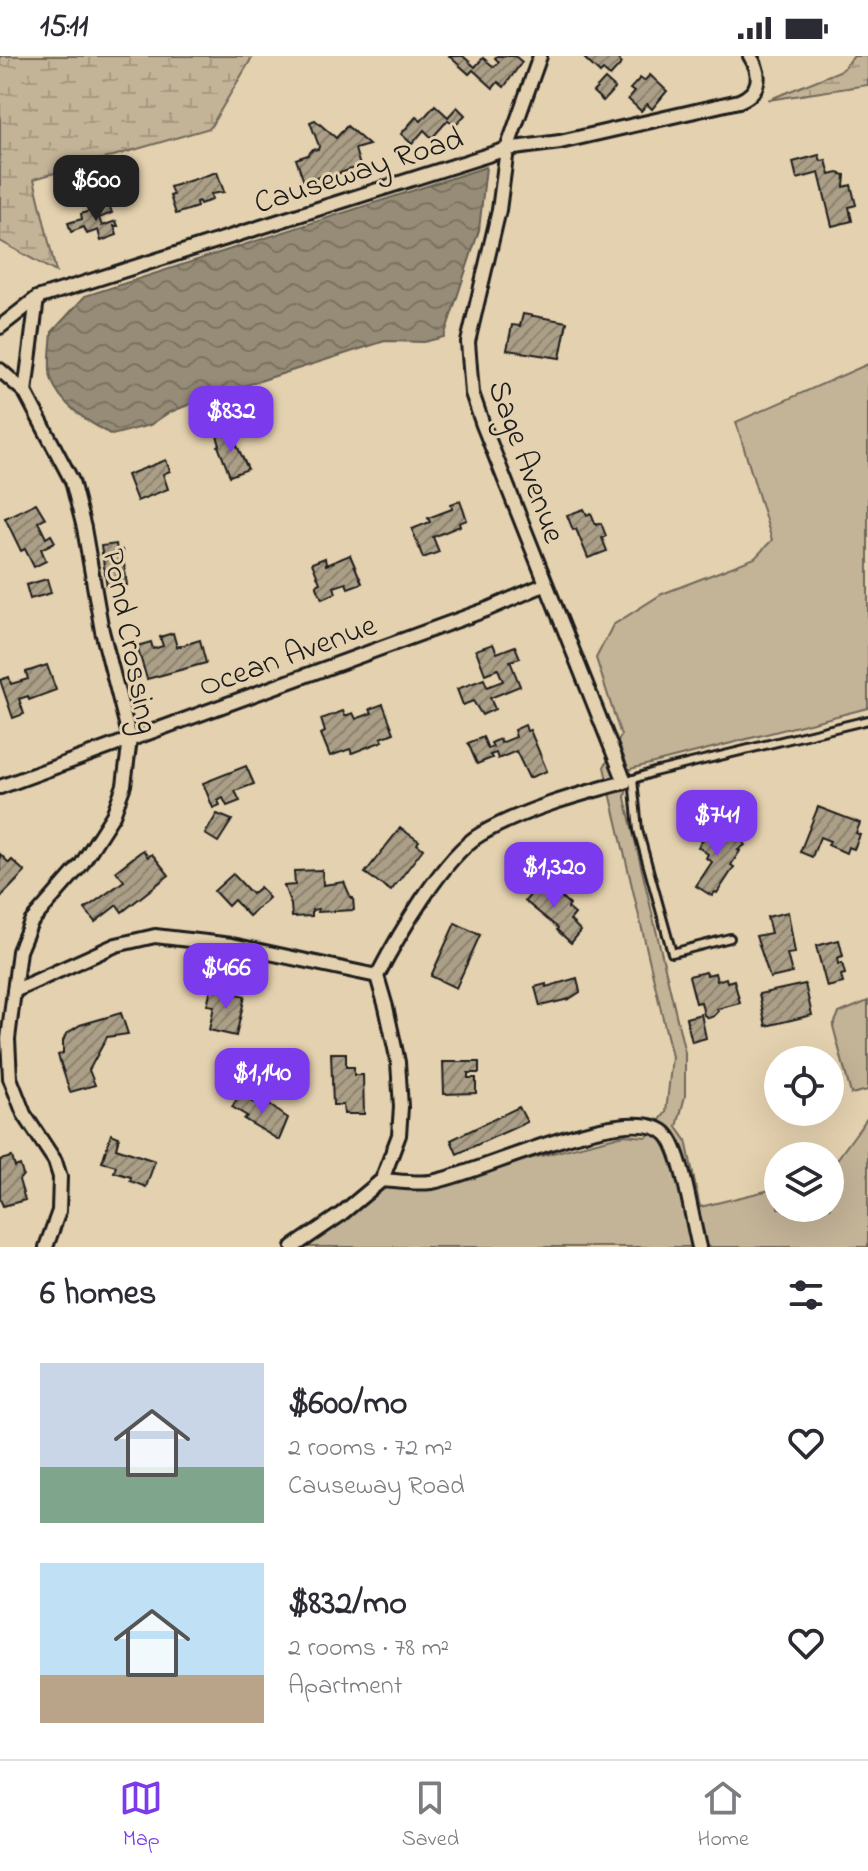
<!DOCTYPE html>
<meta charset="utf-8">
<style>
body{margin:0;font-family:"Indie Flower",sans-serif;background:#f2f2f3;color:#2b2b33;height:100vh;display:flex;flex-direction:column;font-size:30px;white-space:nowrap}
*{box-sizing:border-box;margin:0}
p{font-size:26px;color:#7c7c81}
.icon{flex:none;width:44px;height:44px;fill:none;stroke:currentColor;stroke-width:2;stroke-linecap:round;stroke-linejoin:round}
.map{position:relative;height:1191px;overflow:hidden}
.sheet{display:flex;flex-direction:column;background:#fff;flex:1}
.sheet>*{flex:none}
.tools{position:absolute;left:764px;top:990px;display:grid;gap:16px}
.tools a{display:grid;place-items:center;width:80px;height:80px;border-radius:50%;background:#fff;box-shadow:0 8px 32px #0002;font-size:40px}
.price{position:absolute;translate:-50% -68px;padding:0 18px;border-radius:16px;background:#7c3aed;color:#fff;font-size:26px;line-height:52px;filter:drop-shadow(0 2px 4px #0008)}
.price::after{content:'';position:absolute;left:50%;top:48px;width:24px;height:18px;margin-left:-12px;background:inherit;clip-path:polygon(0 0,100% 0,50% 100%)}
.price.on{background:#222;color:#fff}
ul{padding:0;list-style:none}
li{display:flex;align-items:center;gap:24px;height:200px;padding:0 40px}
li span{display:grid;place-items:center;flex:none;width:224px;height:160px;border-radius:0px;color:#555}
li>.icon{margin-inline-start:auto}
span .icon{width:96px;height:96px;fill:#fffc;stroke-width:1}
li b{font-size:34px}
h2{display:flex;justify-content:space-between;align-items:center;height:96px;padding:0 40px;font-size:34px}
.status{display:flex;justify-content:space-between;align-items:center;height:56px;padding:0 40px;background:#fff;direction:ltr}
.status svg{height:22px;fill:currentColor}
.menu{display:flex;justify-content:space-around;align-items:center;height:112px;border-top:2px solid #e1e1e2;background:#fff;font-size:22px;color:#7c7c81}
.menu a{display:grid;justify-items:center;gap:4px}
.menu .on{color:#7c3aed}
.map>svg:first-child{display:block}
</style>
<div class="status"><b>15:11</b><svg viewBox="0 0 49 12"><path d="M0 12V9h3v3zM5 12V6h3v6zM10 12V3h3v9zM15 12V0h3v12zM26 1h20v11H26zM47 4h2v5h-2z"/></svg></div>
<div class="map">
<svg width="868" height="1191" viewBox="0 0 868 1191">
<defs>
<pattern id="wetland-marsh" width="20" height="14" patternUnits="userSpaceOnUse" patternTransform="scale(2)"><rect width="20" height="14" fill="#c3b397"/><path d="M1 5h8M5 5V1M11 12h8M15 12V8" fill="none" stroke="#a79982"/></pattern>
<pattern id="water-waves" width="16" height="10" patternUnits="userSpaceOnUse" patternTransform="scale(2)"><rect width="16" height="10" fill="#978c77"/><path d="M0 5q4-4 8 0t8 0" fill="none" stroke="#7a7261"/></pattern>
<pattern id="building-hatch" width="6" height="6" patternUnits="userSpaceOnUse" patternTransform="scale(2)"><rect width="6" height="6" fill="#ac9f87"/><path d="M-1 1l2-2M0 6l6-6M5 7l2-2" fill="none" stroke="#8b816e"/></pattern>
</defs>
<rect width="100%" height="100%" fill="#e4d1af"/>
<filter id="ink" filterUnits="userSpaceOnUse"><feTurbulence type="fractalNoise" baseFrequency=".0125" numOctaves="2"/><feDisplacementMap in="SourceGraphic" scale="16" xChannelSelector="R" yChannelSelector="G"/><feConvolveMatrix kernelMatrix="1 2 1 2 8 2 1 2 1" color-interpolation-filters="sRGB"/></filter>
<g filter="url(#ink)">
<!-- grass -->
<g fill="#c3b397" stroke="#70685a" stroke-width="2">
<polygon points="868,308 868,652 630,713 625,742 685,997 685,1040 677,1071 686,1084 700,1151 778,1132 778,1152 830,1152 830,1113 868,1061 868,1191 298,1191 382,1124 429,1128 624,1079 647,1081 666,1056 672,1001 604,711 621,680 596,602 613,569 662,538 755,502 772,484 736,366"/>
<polygon points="868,945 868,1034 851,1038 833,970 839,957"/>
</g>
<!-- wetland -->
<g fill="url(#wetland-marsh)" stroke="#70685a" stroke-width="2">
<polygon points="0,0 253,0 210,72 34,123 56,216 0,185"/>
<polygon points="854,0 868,0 868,29 768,44 842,14"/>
</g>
<!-- water -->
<path fill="url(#water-waves)" stroke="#665f53" stroke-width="2" d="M486 111 479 174 444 281 424 286 385 285 203 343 168 357 150 369 112 379C90 367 59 349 51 322 48 309 51 289 52 276L85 240Z"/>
<!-- building -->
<g fill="url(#building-hatch)" stroke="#1c1c1c" stroke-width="2">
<polygon points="449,0 463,0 475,11 483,2 494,11 499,6 495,2 497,0 515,0 522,6 504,31 498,26 493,32 473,14 469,18"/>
<polygon points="588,0 615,0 622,7 610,20 603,14 600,17 585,3"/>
<polygon points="650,19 667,35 652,53 647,48 641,55 628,43 634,36 630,33 640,22 644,25"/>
<polygon points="605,23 615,32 603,45 593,36"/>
<polygon points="435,49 448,61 457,51 465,59 455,70 448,64 432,82 424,74 412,88 401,78 416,61 421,65"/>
<polygon points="315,64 336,82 347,70 369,89 355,93 360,110 323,123 322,120 304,126 296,103 308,99 313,93 318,94 319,90 310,66"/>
<polygon points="819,99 821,105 826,104 830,119 838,117 845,119 844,131 851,129 856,149 849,151 852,165 832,170 819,117 797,123 793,106"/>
<polygon points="217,116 224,136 211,138 212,144 200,148 199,145 196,146 197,151 176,158 170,140 173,139 170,131"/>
<polygon points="109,148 112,157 99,162 102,170 116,165 118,170 114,170 117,179 101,185 98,174 87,178 84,171 71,176 68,167 82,163 81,158"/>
<polygon points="523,258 567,266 560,302 507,294 512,269 520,270"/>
<polygon points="230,375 248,413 230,420 218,390 220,389 217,380"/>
<polygon points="166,404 170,415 163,418 168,433 137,445 127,419"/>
<polygon points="460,445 467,464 459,467 460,470 433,481 439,496 423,502 412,473 430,466 428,462 452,453 451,448"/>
<polygon points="36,447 45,462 38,466 46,482 51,479 55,486 41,493 46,505 34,511 25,493 21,495 5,462"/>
<polygon points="584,453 587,459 591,457 596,469 601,467 606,480 602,482 607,495 588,502 576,473 573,474 567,459"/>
<polygon points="116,488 117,495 122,494 127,529 107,531 101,490"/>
<polygon points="350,499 362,527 348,532 346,527 334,531 336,537 322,543 316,529 320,527 312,507 325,502 326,509"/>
<polygon points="47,523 51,537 30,543 26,529"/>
<polygon points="173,577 177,591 200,584 206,607 147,623 137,590 151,586 153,593 163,590 160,581"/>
<polygon points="493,588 497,597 515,590 520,602 510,605 520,630 490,642 495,653 482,659 473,645 463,649 457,633 484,623 487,631 503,625 498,613 485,618 476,594"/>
<polygon points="47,609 56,634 29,644 28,640 19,643 24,658 13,662 0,624 9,621 11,628 28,623 26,616"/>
<polygon points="383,648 394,677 381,682 383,685 352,697 350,693 330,700 321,678 325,676 321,663 343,655 345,660 353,657 356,663 372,657 370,653"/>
<polygon points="525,669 527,675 530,674 547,715 529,722 516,695 498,703 496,697 490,699 492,702 477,708 468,687 483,681 488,693 493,691 491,687 500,683 501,687 516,681 514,674"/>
<polygon points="246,710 254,728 235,735 240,745 227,750 223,742 218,745 220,749 213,752 203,727"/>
<polygon points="818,751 860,767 856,777 860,779 854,793 848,791 846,797 828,789 830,785 820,781 812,801 800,796"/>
<polygon points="217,758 232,764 218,786 205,778"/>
<polygon points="707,766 736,785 741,784 745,789 738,794 740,795 731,809 734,811 717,837 715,836 712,840 696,830 712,806 706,802 708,798 698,791 703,783 698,779"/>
<polygon points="400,772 419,785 417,788 423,793 391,835 365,817"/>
<polygon points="143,794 148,801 152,798 169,819 122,856 117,849 95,866 85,853 124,825 116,815"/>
<polygon points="0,798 9,807 12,804 25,816 0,842"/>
<polygon points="322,814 323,829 344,826 351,842 353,842 354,854 318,856 318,853 312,854 312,860 292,861 291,849 284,830 295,829 294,815"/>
<polygon points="233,818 252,838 260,831 269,842 249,860 234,844 228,850 214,835"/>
<polygon points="543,824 570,849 568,852 575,858 570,864 581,875 571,887 557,874 558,872 525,845"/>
<polygon points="788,856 795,897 787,898 792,917 770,922 756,880 771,877 767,861"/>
<polygon points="455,867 480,879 456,932 431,920"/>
<polygon points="839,884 843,900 837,902 838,908 842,907 845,918 841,919 843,927 827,931 816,890"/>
<polygon points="706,916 707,919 715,917 717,925 726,922 727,926 734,924 740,947 717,953 718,956 714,960 709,962 704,959 701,946 696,947 689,920"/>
<polygon points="577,922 580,936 569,943 540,950 535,931 546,928 546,931"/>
<polygon points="805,928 812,959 766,970 759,938"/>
<polygon points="211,932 245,940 236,980 209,974 214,950 207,949"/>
<polygon points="121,957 128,978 107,981 89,1014 95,1029 70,1036 58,999 63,997 63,985 66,978 80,969"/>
<polygon points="701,958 706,982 692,986 686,962"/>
<polygon points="331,997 346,997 346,1011 354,1011 354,1019 363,1019 364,1058 344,1058 343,1049 333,1049"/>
<polygon points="443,1006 479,1006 479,1017 468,1017 468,1022 476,1022 476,1037 444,1038"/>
<polygon points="240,1038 255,1047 258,1041 288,1062 279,1084 244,1063 247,1060 232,1051"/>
<polygon points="519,1051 527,1066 457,1098 451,1084"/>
<polygon points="111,1078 119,1081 116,1092 155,1105 146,1131 130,1125 131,1121 114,1116 116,1110 102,1106"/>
<polygon points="12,1101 15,1111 20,1109 23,1119 19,1124 25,1144 3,1150 0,1143 0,1104"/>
</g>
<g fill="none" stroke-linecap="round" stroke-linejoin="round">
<!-- service casing -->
<g stroke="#1c1c1c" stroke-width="12">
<g id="service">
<polyline points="633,723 638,774 672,897 730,882"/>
<polyline points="625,726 654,716 868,664"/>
</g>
</g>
<!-- minor casing -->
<g stroke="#1c1c1c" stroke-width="18">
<g id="minor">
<path d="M0 271 37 242 507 93 560 86 739 45C761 36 762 18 750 0"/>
<polyline points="0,314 25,336 72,425 84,472 102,575 130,683 124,729 113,759 81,809 31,866 19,895 8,983 10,1022 24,1058 55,1105 60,1121 59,1155 46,1191"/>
<polyline points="25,336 37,242"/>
<polyline points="0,731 488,553 546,528"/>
<polyline points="14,935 116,889 155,880 232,889 377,920"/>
<path d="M382 1124C397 1125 416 1128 431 1126 476 1120 633 1041 667 1079 683 1098 692 1164 699 1191"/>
<path d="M293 1191 340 1159 382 1124 399 1079 401 1051 398 1006 386 951 377 920C397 882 444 799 481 778 525 753 576 739 625 726L483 369 472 337 468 286 499 154 507 93 540 0"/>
</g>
</g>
<!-- service -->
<use href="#service" stroke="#e4d1af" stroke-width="6"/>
<!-- minor -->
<use href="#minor" stroke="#e4d1af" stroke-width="12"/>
</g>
</g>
<g text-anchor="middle" stroke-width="6" stroke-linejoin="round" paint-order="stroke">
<!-- street labels -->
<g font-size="32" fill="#1c1c1c" stroke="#e4d1af">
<text transform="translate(358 113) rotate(-18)" y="11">Causeway Road</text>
<text transform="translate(528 405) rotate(70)" y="11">Sage Avenue</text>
<text transform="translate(132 585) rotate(79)" y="11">Pond Crossing</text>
<text transform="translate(287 598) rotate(-20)" y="11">Ocean Avenue</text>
</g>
</g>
</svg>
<div class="tools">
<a><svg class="icon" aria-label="locate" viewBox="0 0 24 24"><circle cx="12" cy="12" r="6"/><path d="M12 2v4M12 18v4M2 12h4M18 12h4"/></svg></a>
<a><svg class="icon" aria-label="layers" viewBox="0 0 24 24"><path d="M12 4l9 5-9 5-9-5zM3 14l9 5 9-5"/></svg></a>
</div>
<b class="price on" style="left:96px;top:167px">$600</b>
<b class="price" style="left:231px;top:398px">$832</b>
<b class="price" style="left:717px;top:802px">$741</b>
<b class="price" style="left:554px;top:854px">$1,320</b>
<b class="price" style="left:226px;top:955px">$466</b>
<b class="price" style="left:262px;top:1060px">$1,140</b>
</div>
<section class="sheet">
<h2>6 homes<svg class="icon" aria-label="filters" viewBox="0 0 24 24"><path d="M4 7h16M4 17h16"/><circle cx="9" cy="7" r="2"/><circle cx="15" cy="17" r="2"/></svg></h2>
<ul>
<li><span style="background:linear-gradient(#c9d6e8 65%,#7fa58c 0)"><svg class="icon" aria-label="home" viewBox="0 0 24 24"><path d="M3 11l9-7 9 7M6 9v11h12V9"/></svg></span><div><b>$600/mo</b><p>2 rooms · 72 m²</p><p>Causeway Road</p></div><svg class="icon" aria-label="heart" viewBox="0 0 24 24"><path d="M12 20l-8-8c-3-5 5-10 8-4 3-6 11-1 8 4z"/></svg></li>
<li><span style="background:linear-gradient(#bfe0f5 70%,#b9a48a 0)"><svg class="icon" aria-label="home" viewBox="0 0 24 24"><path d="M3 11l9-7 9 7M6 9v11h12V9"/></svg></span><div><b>$832/mo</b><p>2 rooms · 78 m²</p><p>Apartment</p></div><svg class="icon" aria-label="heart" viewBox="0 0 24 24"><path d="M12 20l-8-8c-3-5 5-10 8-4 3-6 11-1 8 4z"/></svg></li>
</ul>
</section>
<nav class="menu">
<a class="on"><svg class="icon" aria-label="map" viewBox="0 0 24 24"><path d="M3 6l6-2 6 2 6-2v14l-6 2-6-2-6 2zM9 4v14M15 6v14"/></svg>Map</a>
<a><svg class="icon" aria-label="saved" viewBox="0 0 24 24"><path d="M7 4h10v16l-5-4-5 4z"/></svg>Saved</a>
<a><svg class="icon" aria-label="home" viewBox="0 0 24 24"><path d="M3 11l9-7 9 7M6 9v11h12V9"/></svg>Home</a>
</nav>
